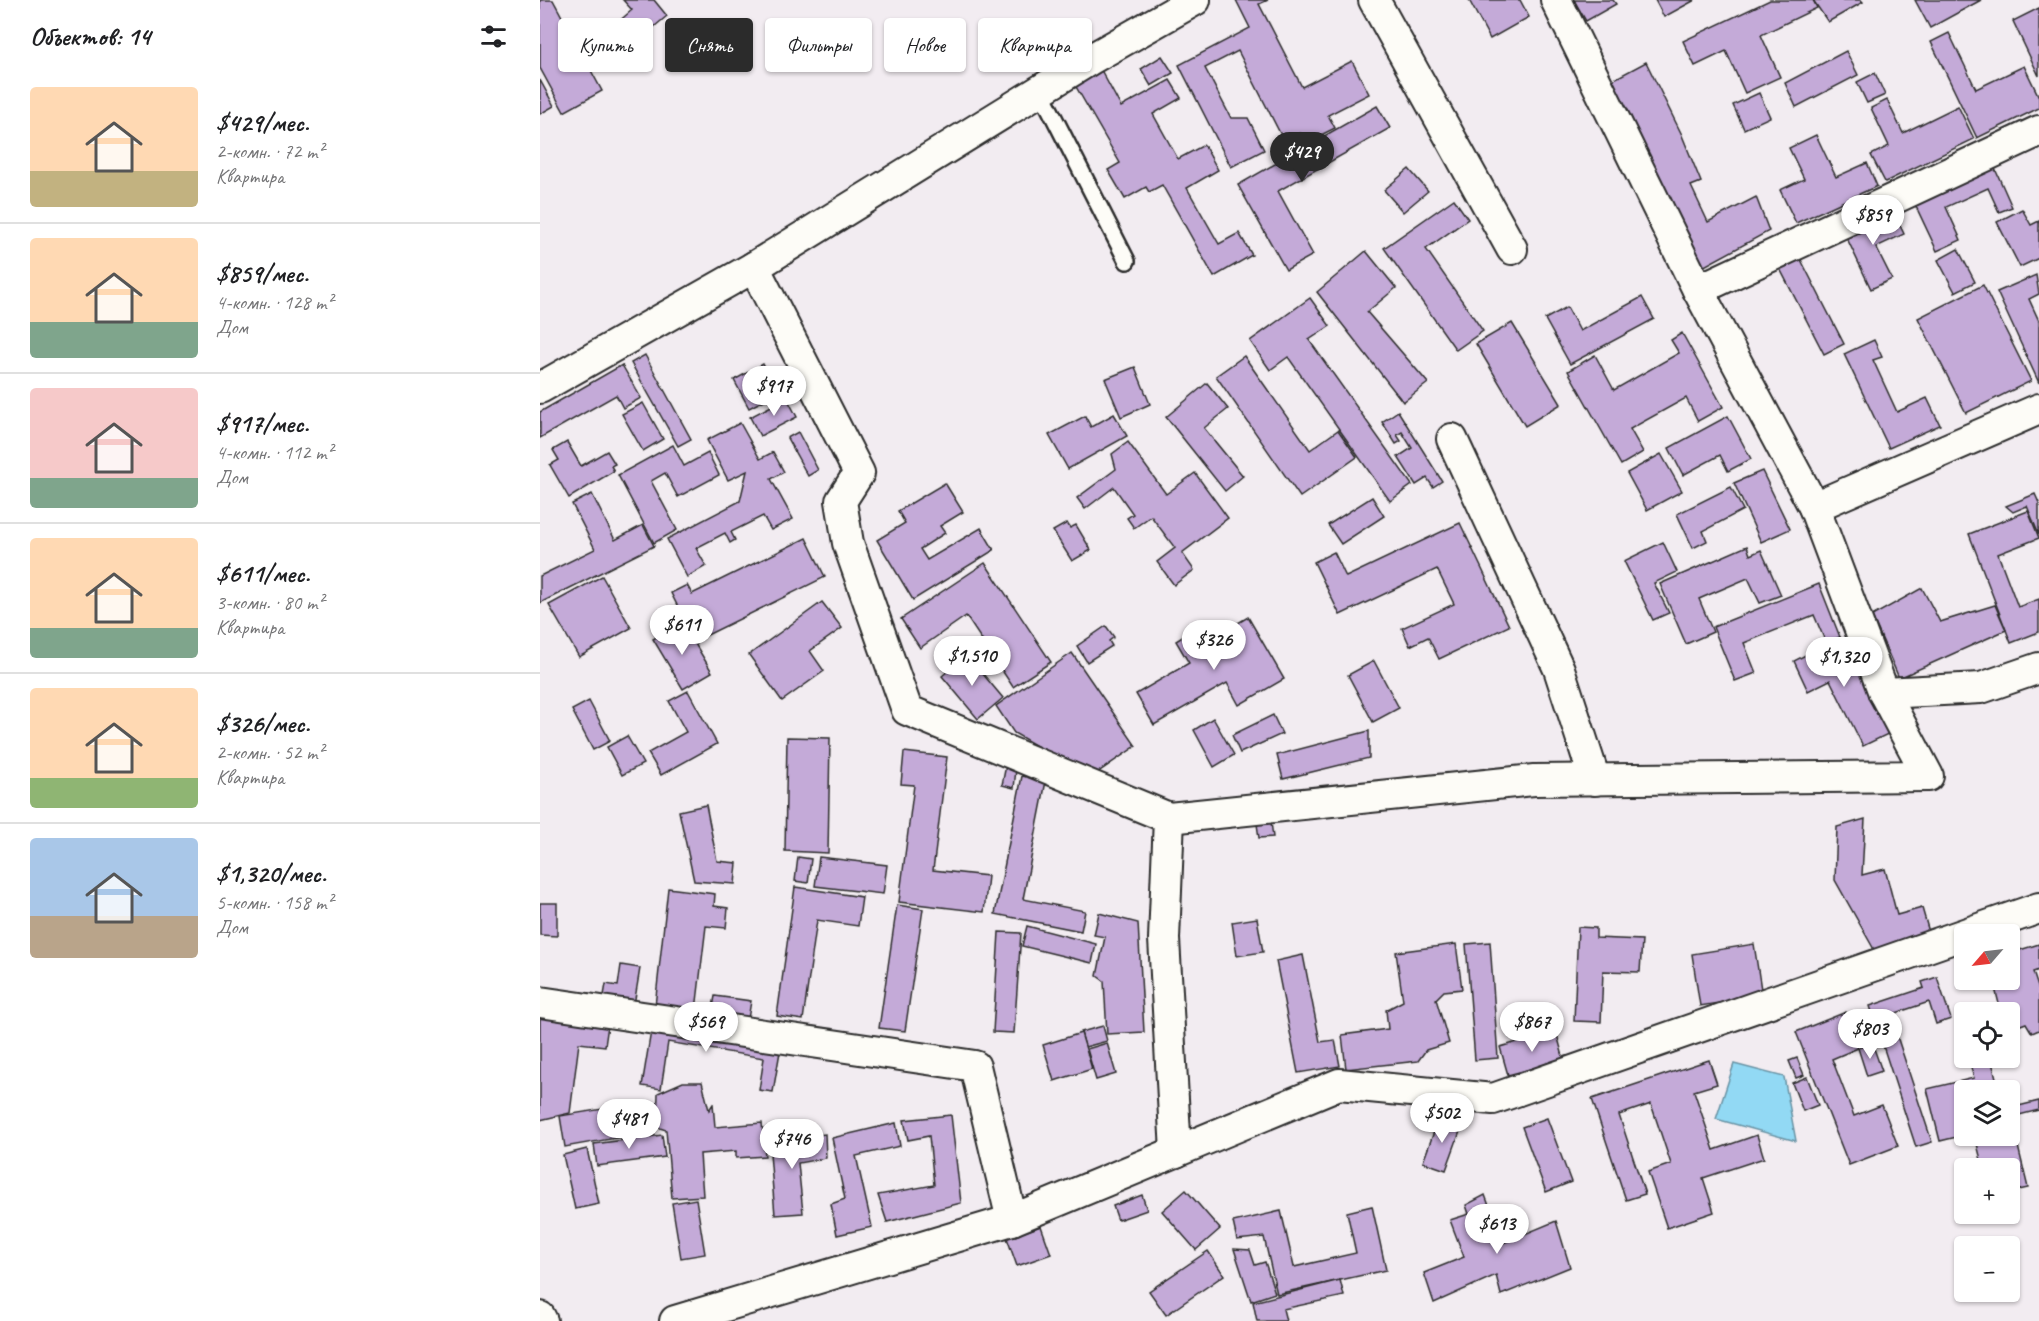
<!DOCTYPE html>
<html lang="ru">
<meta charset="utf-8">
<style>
body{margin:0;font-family:Caveat,sans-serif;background:#f6f6f6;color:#202124;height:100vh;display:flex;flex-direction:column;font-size:22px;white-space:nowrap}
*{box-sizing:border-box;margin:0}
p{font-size:20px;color:#757577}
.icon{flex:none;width:33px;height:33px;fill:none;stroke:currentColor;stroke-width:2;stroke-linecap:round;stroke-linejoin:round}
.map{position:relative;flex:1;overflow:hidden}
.drawer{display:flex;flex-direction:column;background:#fff;width:540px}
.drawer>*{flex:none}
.banner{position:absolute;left:18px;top:18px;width:570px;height:54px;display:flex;gap:12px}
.needle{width:39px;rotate:242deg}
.buttons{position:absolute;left:1414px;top:924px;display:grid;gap:12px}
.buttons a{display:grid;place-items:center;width:66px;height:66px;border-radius:6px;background:#fff;box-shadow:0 2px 4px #0004;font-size:30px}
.price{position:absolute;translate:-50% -51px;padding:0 14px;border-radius:21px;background:#fff;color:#222;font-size:20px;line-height:39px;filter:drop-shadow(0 2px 3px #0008)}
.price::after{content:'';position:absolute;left:50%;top:36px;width:18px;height:14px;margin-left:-9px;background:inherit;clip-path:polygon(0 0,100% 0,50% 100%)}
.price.active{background:#2b2b2b;color:#fff}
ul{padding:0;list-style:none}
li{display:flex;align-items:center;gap:18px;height:150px;padding:0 30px}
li+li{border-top:2px solid #e0e0e0}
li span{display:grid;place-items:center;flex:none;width:168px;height:120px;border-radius:6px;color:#555}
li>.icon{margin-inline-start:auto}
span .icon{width:72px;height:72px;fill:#fffc;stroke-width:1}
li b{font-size:26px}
h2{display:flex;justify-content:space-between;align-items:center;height:72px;padding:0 30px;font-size:26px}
.chip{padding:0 21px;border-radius:6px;background:#fff;box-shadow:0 2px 4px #0004;font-size:21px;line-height:54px}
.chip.active{background:#2b2b2b;color:#fff}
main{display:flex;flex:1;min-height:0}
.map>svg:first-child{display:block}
</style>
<main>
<section class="drawer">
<h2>Объектов: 14<svg class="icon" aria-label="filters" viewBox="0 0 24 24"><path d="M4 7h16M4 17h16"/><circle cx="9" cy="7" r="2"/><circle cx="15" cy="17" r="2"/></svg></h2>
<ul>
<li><span style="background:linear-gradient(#ffd9b3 70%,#c2b280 0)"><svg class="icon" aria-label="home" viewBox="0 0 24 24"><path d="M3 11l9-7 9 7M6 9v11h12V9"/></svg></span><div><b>$429/мес.</b><p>2-комн. · 72 m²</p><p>Квартира</p></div></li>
<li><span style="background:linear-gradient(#ffd9b3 70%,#7fa58c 0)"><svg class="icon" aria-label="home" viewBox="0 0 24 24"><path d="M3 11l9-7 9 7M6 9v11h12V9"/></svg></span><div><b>$859/мес.</b><p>4-комн. · 128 m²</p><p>Дом</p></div></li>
<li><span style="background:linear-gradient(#f6c9c9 75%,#7fa58c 0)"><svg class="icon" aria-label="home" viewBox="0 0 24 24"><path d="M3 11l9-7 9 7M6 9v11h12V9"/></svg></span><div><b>$917/мес.</b><p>4-комн. · 112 m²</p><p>Дом</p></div></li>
<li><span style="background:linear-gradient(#ffd9b3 75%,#7fa58c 0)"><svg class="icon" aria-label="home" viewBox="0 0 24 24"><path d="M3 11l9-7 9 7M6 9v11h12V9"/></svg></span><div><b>$611/мес.</b><p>3-комн. · 80 m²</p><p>Квартира</p></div></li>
<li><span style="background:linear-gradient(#ffd9b3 75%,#8fb573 0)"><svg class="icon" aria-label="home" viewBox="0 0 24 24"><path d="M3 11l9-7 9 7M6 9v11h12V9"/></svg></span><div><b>$326/мес.</b><p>2-комн. · 52 m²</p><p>Квартира</p></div></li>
<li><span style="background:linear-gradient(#a9c7e8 65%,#b9a48a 0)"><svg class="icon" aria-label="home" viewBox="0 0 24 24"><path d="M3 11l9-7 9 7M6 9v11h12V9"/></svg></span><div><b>$1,320/мес.</b><p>5-комн. · 158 m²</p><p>Дом</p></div></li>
</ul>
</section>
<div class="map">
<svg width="1499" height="1321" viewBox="0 0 1499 1321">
<rect width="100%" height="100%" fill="#f2ecf1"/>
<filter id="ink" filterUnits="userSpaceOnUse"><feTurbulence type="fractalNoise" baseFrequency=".0167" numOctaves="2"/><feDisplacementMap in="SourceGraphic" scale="12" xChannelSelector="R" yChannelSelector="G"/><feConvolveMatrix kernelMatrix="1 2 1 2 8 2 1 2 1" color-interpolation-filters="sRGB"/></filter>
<g filter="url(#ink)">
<!-- water -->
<polygon fill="#92d9f4" stroke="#6993a4" stroke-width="1.5" points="1194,1064 1244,1077 1256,1141 1176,1119"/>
<!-- building -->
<g fill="#c4aad8" stroke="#2b2b2b" stroke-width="1.5">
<polygon points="0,0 13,0 62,91 24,112 0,68"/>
<polygon points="83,0 114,0 127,16 78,57 61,37 92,10"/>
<polygon points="696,0 728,0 719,4 762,87 812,61 829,94 788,115 795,128 765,143 760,133 744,141 698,51 665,68 691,118 708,118 724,150 691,167 639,65 710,28"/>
<polygon points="929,0 980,0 989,17 950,39"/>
<polygon points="1034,0 1073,0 1076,4 1046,21"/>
<polygon points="1115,0 1155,0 1124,17"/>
<polygon points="1230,0 1273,0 1277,8 1221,35 1240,77 1205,93 1186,51 1155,66 1143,41"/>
<polygon points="1273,0 1321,0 1323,2 1288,22"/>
<polygon points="1375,0 1441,0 1390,28"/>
<polygon points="1499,8 1499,76 1473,21"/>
<polygon points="1409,33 1436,89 1484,66 1499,97 1499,108 1437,138 1391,42"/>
<polygon points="1306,51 1318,75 1256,107 1245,83"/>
<polygon points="622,56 633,73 611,86 601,69"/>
<polygon points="1106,62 1141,133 1161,182 1151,186 1168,222 1216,197 1229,231 1159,269 1065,84"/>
<polygon points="561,70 581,107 630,80 641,98 613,114 638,159 664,145 678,170 647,188 679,244 699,233 712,255 674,277 622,185 609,192 606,187 585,199 568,170 580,163 535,85"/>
<polygon points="1335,73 1345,95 1327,103 1317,82"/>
<polygon points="0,80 14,106 0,114"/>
<polygon points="1219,93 1230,117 1204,129 1193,105"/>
<polygon points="1347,100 1363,133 1418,106 1434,139 1345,182 1331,155 1349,146 1331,108"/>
<polygon points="837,106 850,128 738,191 773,255 746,270 698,185"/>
<polygon points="1276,135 1296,177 1327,163 1337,186 1256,223 1240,190 1264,179 1249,148"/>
<polygon points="1452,162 1472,207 1459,212 1448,188 1406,207 1421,240 1397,251 1372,198"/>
<polygon points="869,169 888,191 863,212 844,190"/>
<polygon points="914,199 928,219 886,249 943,331 916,350 844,248"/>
<polygon points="1482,209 1491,225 1499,221 1499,258 1480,267 1457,222"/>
<polygon points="1354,213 1364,234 1336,247 1352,279 1331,289 1303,230"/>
<polygon points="1418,249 1435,282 1415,292 1398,260"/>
<polygon points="1256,250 1304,344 1284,354 1236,261"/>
<polygon points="826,251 856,288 827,312 888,383 863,402 777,292"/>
<polygon points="1496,275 1499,294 1489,299 1499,321 1499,383 1457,292"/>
<polygon points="1443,285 1491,381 1426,413 1378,318"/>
<polygon points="1102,297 1114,319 1030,364 1005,319 1027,307 1040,331"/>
<polygon points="770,298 790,326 769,340 872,485 850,501 748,357 730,370 710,341"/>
<polygon points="972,323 1021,404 985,426 936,344"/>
<polygon points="1142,333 1183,407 1158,421 1146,398 1090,429 1103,452 1081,465 1028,371 1055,355 1074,390 1139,353 1131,340"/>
<polygon points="1334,340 1342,357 1333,360 1357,412 1387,398 1400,425 1349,448 1304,354"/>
<polygon points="105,355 151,439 138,446 91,363"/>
<polygon points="704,356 770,450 798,430 817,457 760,497 676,376"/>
<polygon points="223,364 238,393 209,408 194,380"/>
<polygon points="82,365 101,398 83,408 76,395 0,438 0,412"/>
<polygon points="595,367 610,404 581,417 565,379"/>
<polygon points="667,383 688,409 664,428 703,476 685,491 626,417"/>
<polygon points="247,398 257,417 220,436 210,417"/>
<polygon points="103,403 123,439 103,451 82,414"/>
<polygon points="858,411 902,481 893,487 887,478 876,485 858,457 872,448 862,432 857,435 861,441 856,444 842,422"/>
<polygon points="574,414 587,436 528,469 509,435 545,416 551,427"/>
<polygon points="1188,416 1211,459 1188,471 1180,455 1143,475 1129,448"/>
<polygon points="200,423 220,459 233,452 244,472 231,479 253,519 231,530 223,516 191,532 195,540 190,543 185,533 156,548 166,566 147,577 127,539 200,501 207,471 188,480 167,440"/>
<polygon points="258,432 278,470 268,476 247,438"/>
<polygon points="27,442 41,466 67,451 75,464 71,466 74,471 29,498 10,465 19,460 13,450"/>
<polygon points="588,442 626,494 655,473 688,518 642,553 654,570 634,585 617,562 635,548 611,516 594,528 587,518 593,514 574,487 545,509 537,498 576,469 572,454"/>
<polygon points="133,445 144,466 168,453 179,475 138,497 125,473 111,481 137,530 114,543 78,475"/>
<polygon points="1121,454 1142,491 1107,510 1087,473"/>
<polygon points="1222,471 1250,529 1221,542 1194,483"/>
<polygon points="405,483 423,512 400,526 405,533 380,549 387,560 441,528 454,550 373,600 337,540 365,523 358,511"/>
<polygon points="1191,487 1203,510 1163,531 1167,541 1153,548 1137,514"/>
<polygon points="52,494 75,540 103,525 114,546 0,603 0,576 55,549 32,504"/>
<polygon points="1495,494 1499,503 1499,535 1487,506 1473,512 1466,506"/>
<polygon points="832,497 844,516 801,544 788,525"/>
<polygon points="1488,511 1499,538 1458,554 1478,607 1499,599 1499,632 1471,643 1429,534"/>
<polygon points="527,523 530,528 536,525 551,550 532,561 513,531"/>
<polygon points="920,523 969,626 899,659 888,637 870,646 862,628 914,604 897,569 800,615 774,562 794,552 806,577"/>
<polygon points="266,538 285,577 155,641 131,593 147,585 152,594"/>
<polygon points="1123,542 1137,572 1114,583 1129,613 1113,620 1084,561"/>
<polygon points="1207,546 1210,555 1221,550 1241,595 1220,603 1208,578 1159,599 1173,632 1146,644 1120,584"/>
<polygon points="445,563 511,662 473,687 426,616 380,648 361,619"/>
<polygon points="62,576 91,628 39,657 9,605"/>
<polygon points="1279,584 1300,637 1286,643 1274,615 1204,643 1216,673 1195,681 1173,627"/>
<polygon points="1382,588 1400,622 1455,605 1466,630 1359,678 1332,616"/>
<polygon points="282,602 302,628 270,651 284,671 242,701 209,655"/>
<polygon points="708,617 744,679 699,705 687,683 614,725 596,694 649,663 636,641 655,629 663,644"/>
<polygon points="142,622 172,672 143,689 113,639"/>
<polygon points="566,626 574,637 569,641 572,646 547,662 537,646"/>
<polygon points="1300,637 1350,733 1323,746 1290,680 1268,691 1254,661"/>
<polygon points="532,653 596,746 551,777 474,733 456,706"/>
<polygon points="427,655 463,698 438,719 402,676"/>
<polygon points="834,661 859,708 833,722 808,675"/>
<polygon points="148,691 177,744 121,775 108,753 146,732 129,701"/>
<polygon points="49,701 70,741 53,750 32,710"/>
<polygon points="733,715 742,734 700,753 692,735"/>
<polygon points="673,718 694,755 674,767 654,730"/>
<polygon points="829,731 829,758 743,779 737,755"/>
<polygon points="87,736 103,764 82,775 67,747"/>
<polygon points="247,737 290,738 288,853 245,851"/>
<polygon points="364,752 407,757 393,870 448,876 444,912 359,902 374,785 361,784"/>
<polygon points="466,765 476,769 474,788 462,785"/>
<polygon points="482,776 506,781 483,899 545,911 541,931 455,914"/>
<polygon points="166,805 177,861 197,863 195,884 154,881 139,811"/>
<polygon points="730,815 733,837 719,838 716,817"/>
<polygon points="1325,819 1322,875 1345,869 1357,915 1382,908 1391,939 1336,953 1295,880 1297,827"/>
<polygon points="258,857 271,859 268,883 255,881"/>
<polygon points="279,857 347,865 343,894 275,886"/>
<polygon points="255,887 322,897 318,926 277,920 263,1020 237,1016"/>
<polygon points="128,888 175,894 174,906 188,908 186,928 166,926 156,1010 115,1006"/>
<polygon points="0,903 17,903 17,936 0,935"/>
<polygon points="357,905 383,909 365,1031 339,1028"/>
<polygon points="559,913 598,923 604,1032 567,1034 564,981 557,976 565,937 554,935"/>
<polygon points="717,918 723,952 697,956 692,922"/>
<polygon points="487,926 556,944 552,963 482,946"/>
<polygon points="1038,927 1056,928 1056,938 1102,940 1100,972 1063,971 1061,1022 1034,1021"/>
<polygon points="459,932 481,933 474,1033 453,1032"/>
<polygon points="950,942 958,1058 935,1060 926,944"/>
<polygon points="916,944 922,989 904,991 896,999 909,1043 886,1050 878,1061 806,1069 802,1035 848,1029 846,1010 863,1001 856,952"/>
<polygon points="1214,944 1222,996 1160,1006 1152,954"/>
<polygon points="1499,944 1499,970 1493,972 1499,990 1499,1030 1492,1033 1486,1023 1470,1029 1470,1012 1461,1012 1453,980 1470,980 1470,953"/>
<polygon points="763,955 780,1042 795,1040 800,1066 758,1073 736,961"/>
<polygon points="81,965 100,968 94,1005 63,1001 66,984 78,986"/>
<polygon points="1397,977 1411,1019 1396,1024 1389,1002 1350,1015 1392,1142 1376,1147 1330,1006 1384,988 1382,982"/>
<polygon points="175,996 211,1001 208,1019 172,1013"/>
<polygon points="0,1010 69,1018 65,1046 39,1043 30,1113 0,1120"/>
<polygon points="1306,1012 1318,1048 1292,1059 1314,1116 1342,1105 1358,1146 1309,1165 1256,1032"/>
<polygon points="112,1025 241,1046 233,1092 219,1090 224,1058 128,1042 121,1089 102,1086"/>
<polygon points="563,1026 567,1041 545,1047 541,1032"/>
<polygon points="1016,1031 1024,1060 968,1075 960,1047"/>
<polygon points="541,1033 552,1069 514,1081 503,1045"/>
<polygon points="567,1043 576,1074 556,1080 547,1049"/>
<polygon points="1332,1043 1342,1071 1327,1076 1318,1048"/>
<polygon points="1257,1058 1264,1075 1256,1078 1249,1061"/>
<polygon points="1428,1058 1451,1058 1459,1090 1425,1090 1425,1135 1400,1141 1387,1089 1434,1078"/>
<polygon points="1169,1060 1177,1084 1154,1091 1174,1150 1217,1135 1224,1158 1163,1178 1174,1212 1127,1228 1108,1172 1131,1164 1111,1104 1079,1115 1105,1194 1086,1200 1052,1099"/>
<polygon points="1267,1077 1278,1105 1263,1111 1252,1083"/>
<polygon points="143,1082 162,1082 169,1110 173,1104 175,1127 222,1123 225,1156 196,1158 196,1151 160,1154 163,1196 132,1198 126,1130 117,1127 118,1093"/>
<polygon points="1499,1101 1499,1110 1471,1117 1488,1188 1470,1192 1470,1168 1443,1168 1435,1136 1470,1136 1470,1108"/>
<polygon points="105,1102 110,1132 25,1147 20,1116"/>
<polygon points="411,1115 421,1203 347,1222 338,1195 394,1185 389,1136 368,1140 364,1120"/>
<polygon points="899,1118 922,1126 906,1170 883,1162"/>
<polygon points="1007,1118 1031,1182 1006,1192 982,1127"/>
<polygon points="356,1123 360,1146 316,1156 332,1227 297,1235 291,1204 305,1199 292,1138"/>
<polygon points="285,1134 286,1158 258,1163 263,1213 235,1215 229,1141"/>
<polygon points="122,1135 125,1157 57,1166 54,1144"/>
<polygon points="47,1149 59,1204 35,1209 23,1155"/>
<polygon points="646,1190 680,1229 656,1250 622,1211"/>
<polygon points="602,1195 607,1210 578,1220 573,1206"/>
<polygon points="945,1195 963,1243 1016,1221 1030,1267 961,1295 956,1275 894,1303 884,1273 924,1257 910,1220 929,1214 926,1205"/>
<polygon points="156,1199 165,1254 141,1258 132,1203"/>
<polygon points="832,1206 846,1270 737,1294 724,1237 697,1240 693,1222 741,1211 754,1267 816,1253 807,1212"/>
<polygon points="501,1226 511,1254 477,1266 467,1238"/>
<polygon points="694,1249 710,1250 715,1265 725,1262 735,1293 711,1301"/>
<polygon points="668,1251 684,1275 626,1315 609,1291"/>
<polygon points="800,1280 804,1296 743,1309 746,1321 717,1321 713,1302"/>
</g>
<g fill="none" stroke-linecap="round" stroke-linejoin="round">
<!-- lane casing -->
<g stroke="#2b2b2b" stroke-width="20">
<polyline id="lane" points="500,90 587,261"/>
</g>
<!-- street casing -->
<g stroke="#2b2b2b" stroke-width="34">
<g id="street">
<polyline points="834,0 972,249"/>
<polyline points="214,267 319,473 301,501 308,543 367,710 629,818 994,780 1388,776 1344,693 1274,507 1158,290 1016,0"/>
<polyline points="1158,290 1499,131"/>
<polyline points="0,388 214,267 551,59 655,0"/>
<polyline points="912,439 1019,669 1055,780"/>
<polyline points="1274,507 1499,409"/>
<polyline points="1344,693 1441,688 1499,668"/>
<polyline points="629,818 624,939 636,1152"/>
<polyline points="0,1002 435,1066 472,1220"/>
<polyline points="0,1317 2,1321"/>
<polyline points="135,1321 472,1220 799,1084 953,1099 1499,908"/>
</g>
</g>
<!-- lane -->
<use href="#lane" stroke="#fdfcf7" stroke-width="15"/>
<!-- street -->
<use href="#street" stroke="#fdfcf7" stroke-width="30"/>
</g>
</g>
</svg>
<div class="buttons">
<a><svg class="needle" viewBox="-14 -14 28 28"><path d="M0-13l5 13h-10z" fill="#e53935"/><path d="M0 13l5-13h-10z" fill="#757577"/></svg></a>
<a><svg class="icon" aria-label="locate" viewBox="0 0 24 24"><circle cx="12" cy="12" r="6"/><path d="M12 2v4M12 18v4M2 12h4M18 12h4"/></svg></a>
<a><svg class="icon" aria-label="layers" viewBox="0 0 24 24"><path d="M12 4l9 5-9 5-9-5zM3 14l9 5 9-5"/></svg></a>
<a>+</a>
<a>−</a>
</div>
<b class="price active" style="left:762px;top:183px">$429</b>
<b class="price" style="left:1333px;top:246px">$859</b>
<b class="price" style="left:234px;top:417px">$917</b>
<b class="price" style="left:142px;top:656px">$611</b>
<b class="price" style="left:674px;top:671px">$326</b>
<b class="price" style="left:432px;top:687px">$1,510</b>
<b class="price" style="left:1304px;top:688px">$1,320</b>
<b class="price" style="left:166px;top:1053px">$569</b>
<b class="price" style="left:992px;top:1053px">$867</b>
<b class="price" style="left:1330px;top:1060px">$803</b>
<b class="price" style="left:902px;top:1144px">$502</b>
<b class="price" style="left:89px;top:1150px">$481</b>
<b class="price" style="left:252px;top:1170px">$746</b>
<b class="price" style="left:957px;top:1255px">$613</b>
<div class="banner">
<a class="chip">Купить</a>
<a class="chip active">Снять</a>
<a class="chip">Фильтры</a>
<a class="chip">Новое</a>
<a class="chip">Квартира</a>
</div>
</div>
</main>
